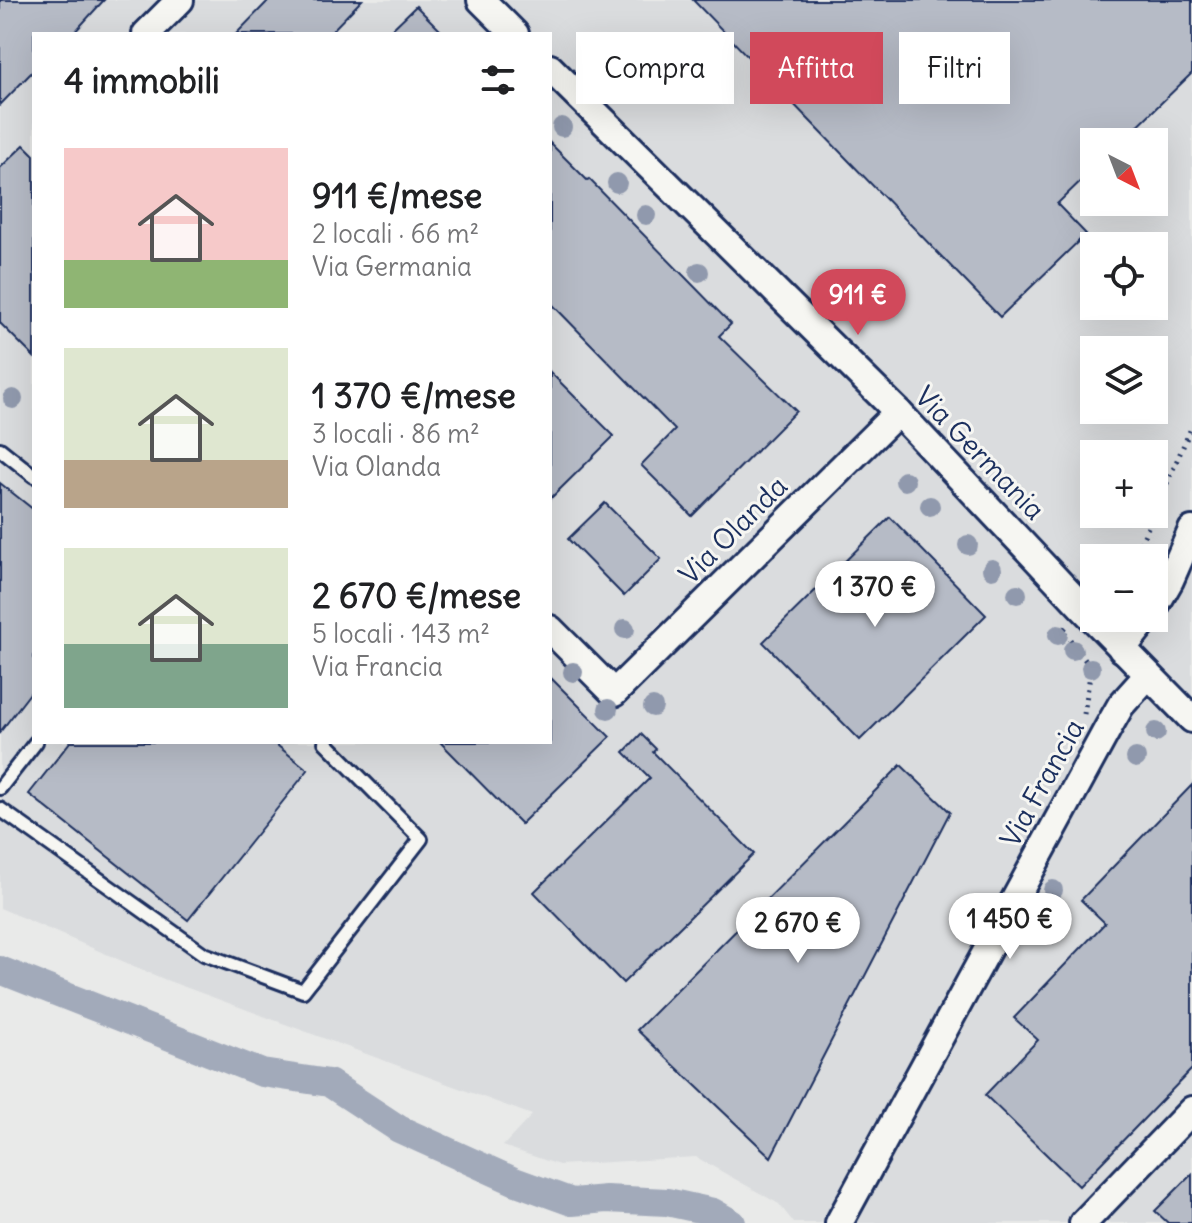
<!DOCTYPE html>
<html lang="it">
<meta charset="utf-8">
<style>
body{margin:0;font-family:Delius,sans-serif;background:#f6f6f6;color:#202124;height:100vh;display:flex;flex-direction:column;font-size:30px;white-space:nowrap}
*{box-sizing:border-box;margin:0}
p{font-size:26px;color:#757577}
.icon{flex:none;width:44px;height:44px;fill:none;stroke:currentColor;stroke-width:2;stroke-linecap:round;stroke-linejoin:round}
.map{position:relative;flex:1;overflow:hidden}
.sheet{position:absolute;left:32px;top:32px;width:520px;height:712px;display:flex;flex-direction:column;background:#fff;border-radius:0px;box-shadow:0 8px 32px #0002}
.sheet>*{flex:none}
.banner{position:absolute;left:576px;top:32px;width:496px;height:72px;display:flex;gap:16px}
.needle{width:52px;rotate:138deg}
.buttons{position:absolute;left:1080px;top:128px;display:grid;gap:16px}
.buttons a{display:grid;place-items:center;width:88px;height:88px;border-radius:0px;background:#fff;box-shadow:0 8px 32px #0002;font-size:40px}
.price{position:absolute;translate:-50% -68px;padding:0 18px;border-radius:28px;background:#fff;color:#222;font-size:26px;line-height:52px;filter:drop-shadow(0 2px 4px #0008)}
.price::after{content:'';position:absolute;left:50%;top:48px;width:24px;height:18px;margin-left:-12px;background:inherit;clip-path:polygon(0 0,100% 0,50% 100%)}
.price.on{background:#d1495b;color:#fff}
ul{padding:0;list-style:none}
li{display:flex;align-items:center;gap:24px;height:200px;padding:0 32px}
li span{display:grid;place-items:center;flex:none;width:224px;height:160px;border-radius:0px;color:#555}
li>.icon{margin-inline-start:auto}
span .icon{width:96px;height:96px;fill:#fffc;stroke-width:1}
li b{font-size:34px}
h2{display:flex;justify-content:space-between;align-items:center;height:96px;padding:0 32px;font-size:34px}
.tag{padding:0 28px;border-radius:0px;background:#fff;box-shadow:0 8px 32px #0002;font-size:28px;line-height:72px}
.tag.on{background:#d1495b;color:#fff}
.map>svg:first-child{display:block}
</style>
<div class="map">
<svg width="1192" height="1223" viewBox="0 0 1192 1223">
<rect width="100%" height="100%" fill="#e9eae9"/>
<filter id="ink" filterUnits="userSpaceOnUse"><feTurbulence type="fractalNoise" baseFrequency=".0125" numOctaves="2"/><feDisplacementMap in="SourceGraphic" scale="16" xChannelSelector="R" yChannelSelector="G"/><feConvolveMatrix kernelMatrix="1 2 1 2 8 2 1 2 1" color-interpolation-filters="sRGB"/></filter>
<g filter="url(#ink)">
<!-- built -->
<path fill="#dadcde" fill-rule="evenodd" d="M0 0H1192V1223H794L779 1204 696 1157 559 1165 503 1146 532 1115 166 980 0 908ZM34 34H550V742H34ZM1094 142H1154V202H1094ZM1094 246H1154V306H1094ZM1094 350H1154V410H1094ZM1094 454H1154V514H1094ZM1094 558H1154V618H1094Z"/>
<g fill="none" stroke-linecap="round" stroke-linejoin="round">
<!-- canal -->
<polyline stroke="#a2aaba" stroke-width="28" points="0,970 262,1073 329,1083 399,1129 514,1181 572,1202 606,1199 667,1202 713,1212 732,1223"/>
</g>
<!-- building -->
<g fill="#b6bbc6" stroke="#1b2f5e" stroke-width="2">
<polygon points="0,0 104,0 73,34 34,34 34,70 0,105"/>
<polygon points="269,0 362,0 329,34 236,34"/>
<polygon points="693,0 1192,0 1192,73 1121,142 1094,142 1094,168 1057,204 1086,234 1000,317"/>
<polygon points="416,6 444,34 387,34"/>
<polygon points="550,143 587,180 589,179 731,324 719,336 796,411 692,516 641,465 675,430 550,302"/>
<polygon points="24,145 34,155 34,357 0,323 0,168"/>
<polygon points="550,372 614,436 550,499"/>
<polygon points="0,483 34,510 34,688 0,732"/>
<polygon points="605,503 661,559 624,596 568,539"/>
<polygon points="890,517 986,615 860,740 763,642"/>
<polygon points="550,677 610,737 521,824 440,742 550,742"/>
<polygon points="641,734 656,749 653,752 754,854 623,983 534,892 650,778 624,752"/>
<polygon points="70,742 273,742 308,770 188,920 29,794"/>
<polygon points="901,765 950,812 771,1157 637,1030"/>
<polygon points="1192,785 1192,1069 1079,1186 985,1095 1038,1040 1014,1018 1105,923 1081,900"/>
<polygon points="1192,1174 1192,1223 1168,1223 1155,1211"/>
</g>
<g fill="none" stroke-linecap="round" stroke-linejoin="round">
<!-- service casing -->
<g stroke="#1b2f5e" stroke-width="18">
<g id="service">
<polyline points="0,449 34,476"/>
<polyline points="0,788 36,742"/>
<polyline points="0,809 204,954 303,991 421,839 325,742"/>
</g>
</g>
<!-- minor casing -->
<g stroke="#1b2f5e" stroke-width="32">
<g id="minor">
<polyline points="481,0 515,34"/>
<polyline points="146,34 180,0"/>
<polyline points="550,68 898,412 1083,608 1192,719"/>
<polyline points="1154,608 1170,580 1192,530"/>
<polyline points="550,629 614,693 898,412"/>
<polyline points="1122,649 1147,618"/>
<polyline points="839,1223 1108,728 1121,705 1148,675"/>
<polyline points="1083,1223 1192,1110"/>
</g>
</g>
<!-- path -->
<g stroke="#1b2f5e" stroke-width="5" stroke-dasharray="2 6" stroke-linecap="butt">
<polyline points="1154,513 1192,426"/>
<polyline points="1134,558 1154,514"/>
<polyline points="1066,627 1063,630 1091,668 1084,714"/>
</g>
<!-- service -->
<use href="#service" stroke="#f6f6f2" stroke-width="12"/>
<!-- minor -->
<use href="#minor" stroke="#f6f6f2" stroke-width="26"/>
</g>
<!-- trees -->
<g fill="#9099ad">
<circle cx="562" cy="127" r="10"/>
<circle cx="617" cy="183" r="10"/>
<circle cx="646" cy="215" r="10"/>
<circle cx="699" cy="272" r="10"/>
<circle cx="13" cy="399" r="10"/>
<circle cx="905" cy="481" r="10"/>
<circle cx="930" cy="506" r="10"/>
<circle cx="968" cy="545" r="10"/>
<circle cx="992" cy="569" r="10"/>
<circle cx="1017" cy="594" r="10"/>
<circle cx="625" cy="629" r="10"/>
<circle cx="1058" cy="635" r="10"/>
<circle cx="1073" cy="650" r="10"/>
<circle cx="1091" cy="668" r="10"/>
<circle cx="573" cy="672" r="10"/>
<circle cx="653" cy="707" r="10"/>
<circle cx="608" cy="709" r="10"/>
<circle cx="1156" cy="732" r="10"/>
<circle cx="1136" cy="758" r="10"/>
<circle cx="1053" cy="890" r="10"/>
<circle cx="1037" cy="917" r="10"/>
</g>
</g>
<g text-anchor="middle" stroke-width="6" stroke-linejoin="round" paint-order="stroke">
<!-- street labels -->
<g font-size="28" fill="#1b2f5e" stroke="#f6f6f2">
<text transform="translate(980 453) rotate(46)" y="10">Via Germania</text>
<text transform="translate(733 530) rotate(-45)" y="10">Via Olanda</text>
<text transform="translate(1042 783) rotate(-61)" y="10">Via Francia</text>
</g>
</g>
</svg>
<div class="buttons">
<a><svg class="needle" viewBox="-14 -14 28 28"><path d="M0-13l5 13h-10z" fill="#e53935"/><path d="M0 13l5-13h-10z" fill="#757577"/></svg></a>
<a><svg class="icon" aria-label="locate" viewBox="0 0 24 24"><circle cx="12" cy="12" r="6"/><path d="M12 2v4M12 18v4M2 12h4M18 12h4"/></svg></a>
<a><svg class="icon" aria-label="layers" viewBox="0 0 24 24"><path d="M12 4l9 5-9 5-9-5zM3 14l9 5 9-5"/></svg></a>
<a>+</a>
<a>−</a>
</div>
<b class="price on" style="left:858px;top:337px">911 €</b>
<b class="price" style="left:875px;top:629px">1 370 €</b>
<b class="price" style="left:1010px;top:961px">1 450 €</b>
<b class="price" style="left:798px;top:965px">2 670 €</b>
<div class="banner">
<a class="tag">Compra</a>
<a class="tag on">Affitta</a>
<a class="tag">Filtri</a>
</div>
<section class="sheet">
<h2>4 immobili<svg class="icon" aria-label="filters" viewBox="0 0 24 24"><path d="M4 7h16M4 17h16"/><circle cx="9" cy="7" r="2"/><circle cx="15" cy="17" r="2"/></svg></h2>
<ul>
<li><span style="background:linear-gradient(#f6c9c9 70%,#8fb573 0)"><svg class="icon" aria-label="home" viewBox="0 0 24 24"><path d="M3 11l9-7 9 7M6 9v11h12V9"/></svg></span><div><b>911 €/mese</b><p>2 locali · 66 m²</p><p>Via Germania</p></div></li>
<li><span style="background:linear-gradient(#dfe7d0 70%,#b9a48a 0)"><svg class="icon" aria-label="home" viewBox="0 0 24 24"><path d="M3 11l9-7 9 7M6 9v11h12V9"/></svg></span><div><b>1 370 €/mese</b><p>3 locali · 86 m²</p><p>Via Olanda</p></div></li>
<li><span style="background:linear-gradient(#dfe7d0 60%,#7fa58c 0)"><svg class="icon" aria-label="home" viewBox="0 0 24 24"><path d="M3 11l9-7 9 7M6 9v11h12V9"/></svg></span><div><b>2 670 €/mese</b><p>5 locali · 143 m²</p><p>Via Francia</p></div></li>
</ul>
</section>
</div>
